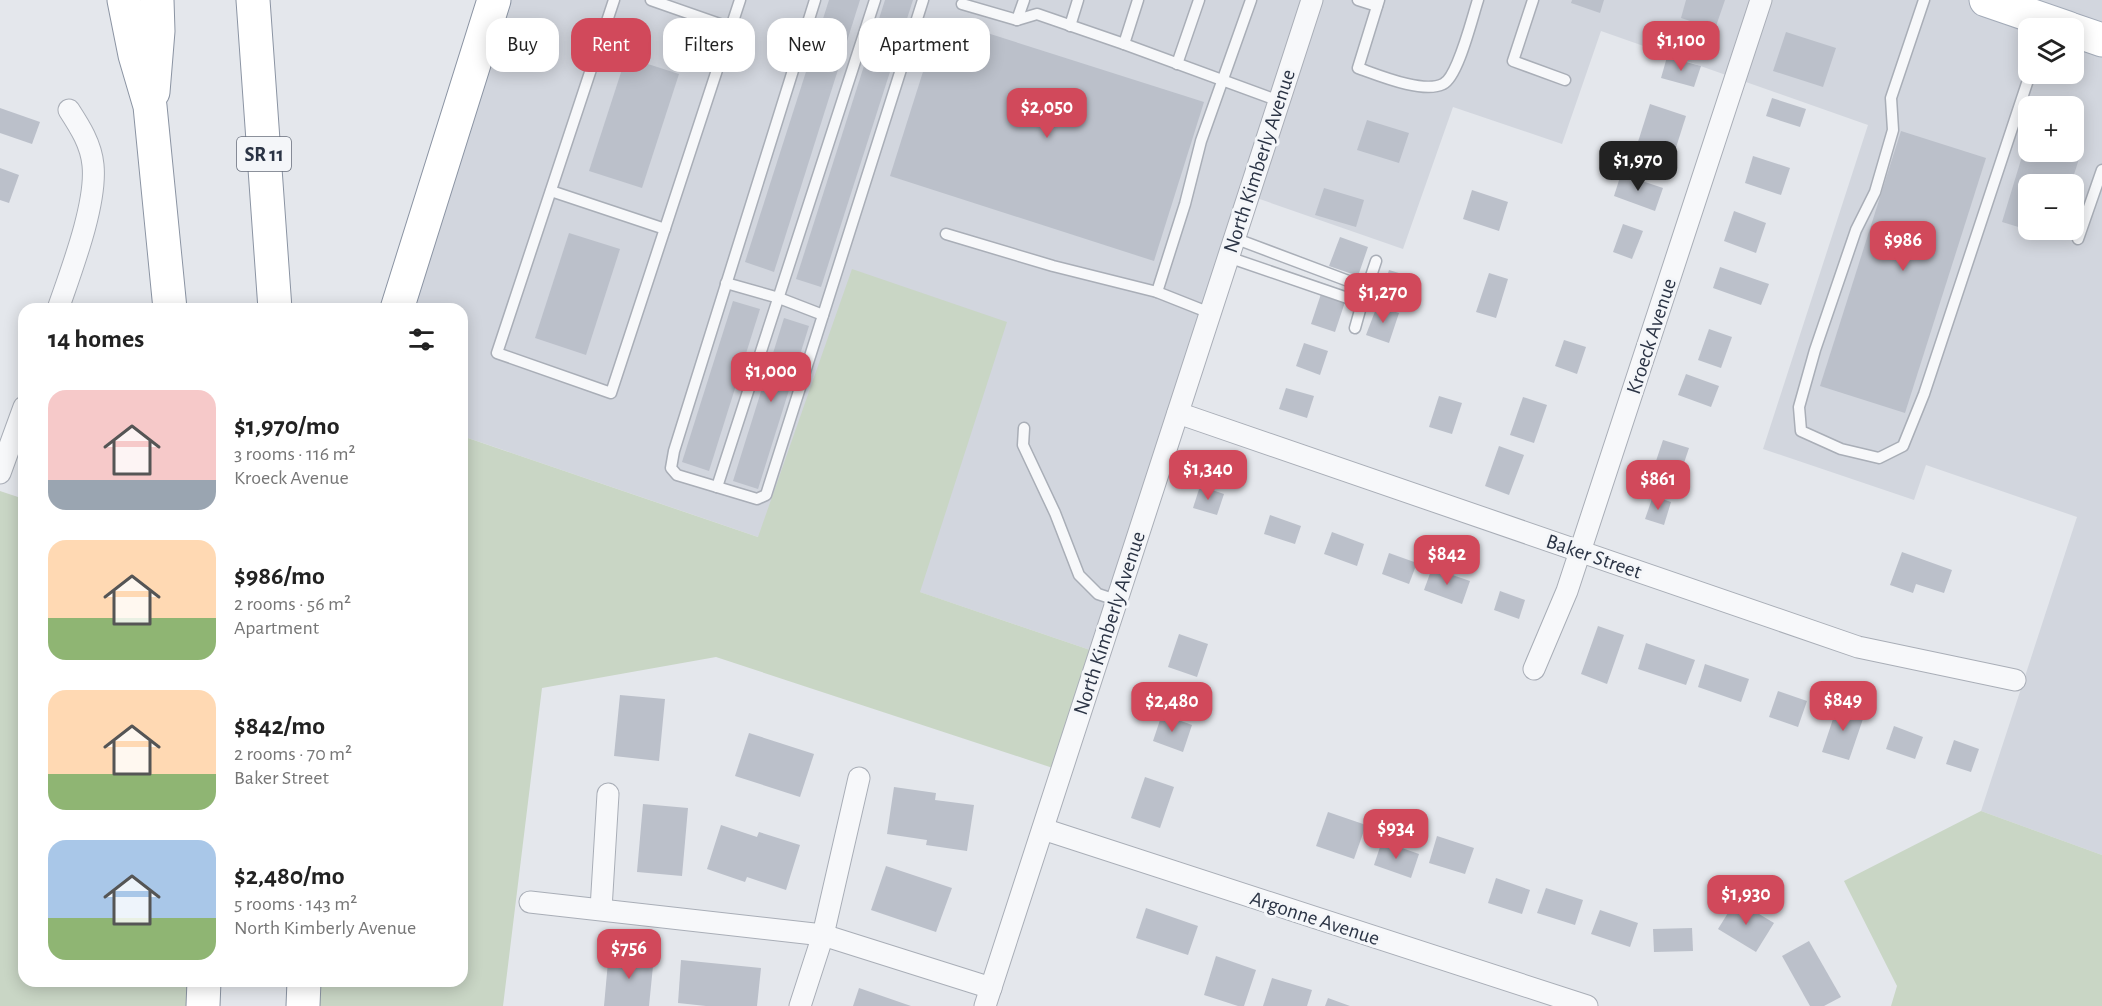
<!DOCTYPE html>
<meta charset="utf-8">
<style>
body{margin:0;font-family:"Alegreya Sans",sans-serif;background:#f6f6f6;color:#222;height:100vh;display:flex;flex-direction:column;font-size:22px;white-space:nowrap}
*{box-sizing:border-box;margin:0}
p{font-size:20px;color:#767676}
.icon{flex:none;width:33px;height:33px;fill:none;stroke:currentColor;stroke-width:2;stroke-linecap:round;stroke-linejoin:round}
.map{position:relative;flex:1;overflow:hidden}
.sheet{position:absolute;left:18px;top:303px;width:450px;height:684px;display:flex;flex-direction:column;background:#fff;border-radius:18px;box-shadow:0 3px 15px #0003}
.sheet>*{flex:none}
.guide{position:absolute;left:486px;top:18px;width:570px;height:54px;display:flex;gap:12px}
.fabs{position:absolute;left:2018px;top:18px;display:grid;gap:12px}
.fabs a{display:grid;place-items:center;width:66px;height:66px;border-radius:12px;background:#fff;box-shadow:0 3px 15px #0003;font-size:30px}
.price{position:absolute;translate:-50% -51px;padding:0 14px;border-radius:12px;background:#d1495b;color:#fff;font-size:20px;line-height:39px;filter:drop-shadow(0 2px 3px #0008)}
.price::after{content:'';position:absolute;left:50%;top:36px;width:18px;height:14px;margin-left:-9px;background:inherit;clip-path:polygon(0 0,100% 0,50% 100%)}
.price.selected{background:#222;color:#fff}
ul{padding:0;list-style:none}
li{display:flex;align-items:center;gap:18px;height:150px;padding:0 30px}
li span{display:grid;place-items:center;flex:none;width:168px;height:120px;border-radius:18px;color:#555}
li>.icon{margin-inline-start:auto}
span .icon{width:72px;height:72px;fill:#fffc;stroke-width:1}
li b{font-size:26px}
h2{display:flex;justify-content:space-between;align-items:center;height:72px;padding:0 30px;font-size:26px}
.tag{padding:0 21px;border-radius:18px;background:#fff;box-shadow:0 3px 15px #0003;font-size:21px;line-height:54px}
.tag.selected{background:#d1495b;color:#fff}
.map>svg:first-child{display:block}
</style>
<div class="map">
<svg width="2102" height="1006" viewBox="0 0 2102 1006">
<rect width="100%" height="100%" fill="#e4e7ec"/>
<!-- built -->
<path fill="#d2d6de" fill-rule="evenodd" d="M494 0H2102V855L1981 811 2077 517 1926 465 1914 500 1763 449 1868 125 1601 31 1562 144 1453 107 1403 249 1248 195 1099 653 462 436V309H397ZM2028 28H2073V74H2028ZM2028 106H2073V152H2028ZM2028 184H2073V230H2028Z"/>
<!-- green -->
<g fill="#c9d6c5">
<polygon points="852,269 1007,322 920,592 1099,653 1062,771 716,657 542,688 503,1006 303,1006 304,981 462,981 462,436 758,537"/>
<polygon points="0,491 24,499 24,981 204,981 203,1006 0,1006"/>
<polygon points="1981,811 2102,855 2102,1006 1891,1006 1897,986 1844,881"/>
</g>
<!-- building -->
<g fill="#bbc0ca">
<polygon points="829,0 860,0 774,272 745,262"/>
<polygon points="885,0 913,0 821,287 796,279"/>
<polygon points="1572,0 1604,0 1600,13 1571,3"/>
<polygon points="1686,0 1725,0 1715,29 1681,18"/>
<polygon points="940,18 1204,102 1154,261 890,176"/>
<polygon points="1786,32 1836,48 1823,87 1773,71"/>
<polygon points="626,57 679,74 642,188 589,171"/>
<polygon points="1667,57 1701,66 1694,87 1661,78"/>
<polygon points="1772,98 1806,109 1800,127 1766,116"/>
<polygon points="1650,104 1686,116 1673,157 1637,145"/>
<polygon points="0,108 40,122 32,144 0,133"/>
<polygon points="1367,120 1409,133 1399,163 1357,150"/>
<polygon points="1901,131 1986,158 1905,413 1820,386"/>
<polygon points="2027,140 2028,152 2073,152 2073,140 2084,143 2071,184 2028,184 2028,230 2057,230 2054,238 2002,222"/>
<polygon points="1753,156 1790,168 1781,195 1745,183"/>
<polygon points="0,168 19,175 9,203 0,200"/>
<polygon points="1621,174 1663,188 1655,211 1614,196"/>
<polygon points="1324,188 1364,200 1356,227 1315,215"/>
<polygon points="1472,190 1508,202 1499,231 1463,219"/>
<polygon points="1734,211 1766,223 1756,253 1724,241"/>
<polygon points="1623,224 1643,231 1632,259 1613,252"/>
<polygon points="569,233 620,249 586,355 535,338"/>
<polygon points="1340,237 1368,247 1358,276 1329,266"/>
<polygon points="1720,267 1769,284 1761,305 1713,288"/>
<polygon points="1389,270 1412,277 1402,305 1380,298"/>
<polygon points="1489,273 1508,279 1496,318 1476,312"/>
<polygon points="1322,291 1346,299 1335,332 1311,324"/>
<polygon points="733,301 760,309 709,471 682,462"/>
<polygon points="1377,306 1399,313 1389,343 1366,335"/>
<polygon points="784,318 809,326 758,489 733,481"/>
<polygon points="1709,329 1732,337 1721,368 1698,360"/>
<polygon points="1564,340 1586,347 1577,374 1555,366"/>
<polygon points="1304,343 1328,351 1320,375 1296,366"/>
<polygon points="1686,374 1719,386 1711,407 1678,395"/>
<polygon points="1286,388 1314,396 1307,418 1279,409"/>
<polygon points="1439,396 1462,403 1452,434 1429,427"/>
<polygon points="1523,397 1547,405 1534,443 1510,435"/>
<polygon points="1663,440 1689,448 1681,472 1655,464"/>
<polygon points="1499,446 1524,455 1509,495 1485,486"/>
<polygon points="1200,486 1224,494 1217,515 1193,508"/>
<polygon points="1653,496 1671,502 1664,525 1645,519"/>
<polygon points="1270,515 1301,526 1295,544 1264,534"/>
<polygon points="1332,532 1364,544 1357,566 1324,554"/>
<polygon points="1902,552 1952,570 1944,593 1916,584 1913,593 1890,585"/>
<polygon points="1389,553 1417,563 1409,584 1382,574"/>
<polygon points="1432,568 1470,581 1462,604 1424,590"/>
<polygon points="1500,591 1525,600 1519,619 1494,610"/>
<polygon points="1598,626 1624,635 1607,684 1581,674"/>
<polygon points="1179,634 1208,644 1197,677 1168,667"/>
<polygon points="1646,643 1695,660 1686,685 1638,669"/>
<polygon points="1705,664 1749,679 1741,702 1698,687"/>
<polygon points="1778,691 1807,701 1798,727 1769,717"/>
<polygon points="620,695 665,699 659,761 614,756"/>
<polygon points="1838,704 1865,713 1849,760 1822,752"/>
<polygon points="1162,714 1192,725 1183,752 1153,741"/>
<polygon points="1894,726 1923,737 1915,759 1886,749"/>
<polygon points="749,733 814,754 800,797 735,776"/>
<polygon points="1954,740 1979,749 1971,772 1946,764"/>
<polygon points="1145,777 1174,787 1160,828 1131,818"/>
<polygon points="894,787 936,793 935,800 974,805 967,851 926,845 927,840 887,834"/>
<polygon points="643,804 688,808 682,876 637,872"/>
<polygon points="1328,812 1366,825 1354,859 1316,846"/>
<polygon points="721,825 757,837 759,832 800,845 786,890 747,877 745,882 707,869"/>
<polygon points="1437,836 1474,848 1465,874 1429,863"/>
<polygon points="1382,841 1419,854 1411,878 1374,865"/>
<polygon points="886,866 952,888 936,932 871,910"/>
<polygon points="1496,878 1530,890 1522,914 1488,903"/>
<polygon points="1546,888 1583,900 1575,925 1537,913"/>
<polygon points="1736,900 1774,923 1756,952 1718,929"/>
<polygon points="1146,908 1198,926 1188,955 1136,938"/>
<polygon points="1600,910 1638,923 1630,947 1591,934"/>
<polygon points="1692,928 1693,951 1654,952 1653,929"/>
<polygon points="1809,941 1841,997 1824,1006 1810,1006 1782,956"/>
<polygon points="609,951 654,956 649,1006 604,1006"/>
<polygon points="1216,956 1256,970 1244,1006 1238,1006 1204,995"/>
<polygon points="681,960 761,968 757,1006 706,1006 678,1003"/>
<polygon points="1272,978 1312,990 1307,1006 1263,1006"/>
<polygon points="859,988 911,1006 853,1006"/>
<polygon points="1328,998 1350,1006 1325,1006"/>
</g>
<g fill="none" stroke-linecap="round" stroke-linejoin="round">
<!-- lane casing -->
<g stroke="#a9aeb7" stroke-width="13">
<g id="lane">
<polyline points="614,0 497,353 611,393 740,0"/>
<polyline points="651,0 731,28"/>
<polyline points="815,0 674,451 671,468 677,475 757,499 766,495 923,0"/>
<polyline points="1358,0 1377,6"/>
<path d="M1379 0 1358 68C1378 75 1423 94 1443 84 1458 77 1472 18 1478 0"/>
<polyline points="1533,0 1513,61 1565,80"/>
<polyline points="1924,0 1891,98 1893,130 1875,192 1856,230 1815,350 1799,407 1801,431 1841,449 1879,458 1903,446 1924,394 2030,74"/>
<polyline points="962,4 1017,20 1037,14 1124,44 1279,101"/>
<polyline points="1017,20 1024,0"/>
<polyline points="1070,26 1078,0"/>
<polyline points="1124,44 1138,0"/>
<polyline points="1177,64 1199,0"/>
<polyline points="551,191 665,229"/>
<polyline points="946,234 1053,266 1157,292 1210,313"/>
<polyline points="1234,238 1367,288 1376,261"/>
<polyline points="2078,239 2102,170"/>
<polyline points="1228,257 1362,303 1355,328"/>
<polyline points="726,283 779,298 823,315"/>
<polyline points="1157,292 1185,204 1201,141 1251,0"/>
<polyline points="1024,428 1023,445 1055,513 1079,575 1098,594 1116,600"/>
<polyline points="717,487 875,0"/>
</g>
</g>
<!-- street casing -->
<g stroke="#a9aeb7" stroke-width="23">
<g id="street">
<path d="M58 309C71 271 97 204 93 165 91 144 80 127 69 110"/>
<polyline points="1178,413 1858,647 2015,680"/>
<polyline points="0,473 24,407"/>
<polyline points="1534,669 1567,591 1761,0"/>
<polyline points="1043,829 1587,1006"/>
<polyline points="530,902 823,935 991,988"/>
<polyline points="601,909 608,794"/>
<polyline points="800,1006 823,935 859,778"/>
<polyline points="985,1006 1312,0"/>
</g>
</g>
<!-- primary casing -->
<g stroke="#a3abb8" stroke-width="35">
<g id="primary">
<polyline points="1986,0 2068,28"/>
<polyline points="2073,30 2102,40"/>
</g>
</g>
<!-- highway casing -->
<g stroke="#8b94a3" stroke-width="35">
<g id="highway">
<polyline points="124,0 135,55 150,106 170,309"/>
<polyline points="253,0 275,309"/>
<polyline points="153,92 158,31 157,0"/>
<polyline points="397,309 494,0"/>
<polyline points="203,1006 204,981"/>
<polyline points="303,1006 304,981"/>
</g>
</g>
<!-- lane -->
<use href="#lane" stroke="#f7f8fa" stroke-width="10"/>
<!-- street -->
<use href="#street" stroke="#f7f8fa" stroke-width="21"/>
<!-- primary -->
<use href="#primary" stroke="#fff" stroke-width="33"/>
<!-- highway -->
<use href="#highway" stroke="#fff" stroke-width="33"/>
</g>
<g text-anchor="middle" stroke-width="6" stroke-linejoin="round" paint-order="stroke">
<!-- shield labels -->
<rect fill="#f4f6f9" stroke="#676e7b" stroke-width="1.5" x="237" y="137" width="54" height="34" rx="4.5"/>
<g font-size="20" font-weight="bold" fill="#2b3445">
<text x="264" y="161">SR 11</text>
</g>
<!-- street labels -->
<g font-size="21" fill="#2b3445" stroke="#f4f6f9">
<text transform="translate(1259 161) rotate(-72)" y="7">North Kimberly Avenue</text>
<text transform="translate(1651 336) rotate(-72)" y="7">Kroeck Avenue</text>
<text transform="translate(1594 556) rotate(19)" y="7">Baker Street</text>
<text transform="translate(1109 623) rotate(-72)" y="7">North Kimberly Avenue</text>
<text transform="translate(1315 918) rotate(18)" y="7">Argonne Avenue</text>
</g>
</g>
</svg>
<div class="fabs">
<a><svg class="icon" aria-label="layers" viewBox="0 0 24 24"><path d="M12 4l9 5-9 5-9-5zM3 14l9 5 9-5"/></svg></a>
<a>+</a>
<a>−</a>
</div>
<b class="price" style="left:1681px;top:72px">$1,100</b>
<b class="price" style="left:1047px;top:139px">$2,050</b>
<b class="price selected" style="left:1638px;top:192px">$1,970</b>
<b class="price" style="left:1903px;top:272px">$986</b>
<b class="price" style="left:1383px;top:324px">$1,270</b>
<b class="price" style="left:771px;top:403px">$1,000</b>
<b class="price" style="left:1208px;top:501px">$1,340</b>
<b class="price" style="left:1658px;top:511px">$861</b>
<b class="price" style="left:1447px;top:586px">$842</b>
<b class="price" style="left:1843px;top:732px">$849</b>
<b class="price" style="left:1172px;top:733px">$2,480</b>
<b class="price" style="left:1396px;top:860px">$934</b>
<b class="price" style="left:1746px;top:926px">$1,930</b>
<b class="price" style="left:629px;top:980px">$756</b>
<div class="guide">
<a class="tag">Buy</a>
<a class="tag selected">Rent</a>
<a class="tag">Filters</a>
<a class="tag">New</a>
<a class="tag">Apartment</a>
</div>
<section class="sheet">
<h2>14 homes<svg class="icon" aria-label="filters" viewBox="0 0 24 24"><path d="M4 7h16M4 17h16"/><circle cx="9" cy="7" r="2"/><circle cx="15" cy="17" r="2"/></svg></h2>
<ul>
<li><span style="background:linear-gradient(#f6c9c9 75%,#9aa5b1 0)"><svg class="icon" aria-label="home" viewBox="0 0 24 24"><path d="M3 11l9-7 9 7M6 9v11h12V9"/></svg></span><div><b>$1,970/mo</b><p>3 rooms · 116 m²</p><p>Kroeck Avenue</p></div></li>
<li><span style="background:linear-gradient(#ffd9b3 65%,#8fb573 0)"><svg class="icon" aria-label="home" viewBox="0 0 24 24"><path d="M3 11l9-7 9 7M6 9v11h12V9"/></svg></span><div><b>$986/mo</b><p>2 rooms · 56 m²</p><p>Apartment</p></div></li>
<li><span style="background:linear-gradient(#ffd9b3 70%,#8fb573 0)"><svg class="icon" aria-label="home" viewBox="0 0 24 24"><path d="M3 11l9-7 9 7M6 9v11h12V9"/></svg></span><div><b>$842/mo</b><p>2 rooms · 70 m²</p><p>Baker Street</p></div></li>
<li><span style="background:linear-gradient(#a9c7e8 65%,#8fb573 0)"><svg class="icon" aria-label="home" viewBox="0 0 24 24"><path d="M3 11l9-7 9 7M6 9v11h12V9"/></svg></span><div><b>$2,480/mo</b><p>5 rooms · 143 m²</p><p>North Kimberly Avenue</p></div></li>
</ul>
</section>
</div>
